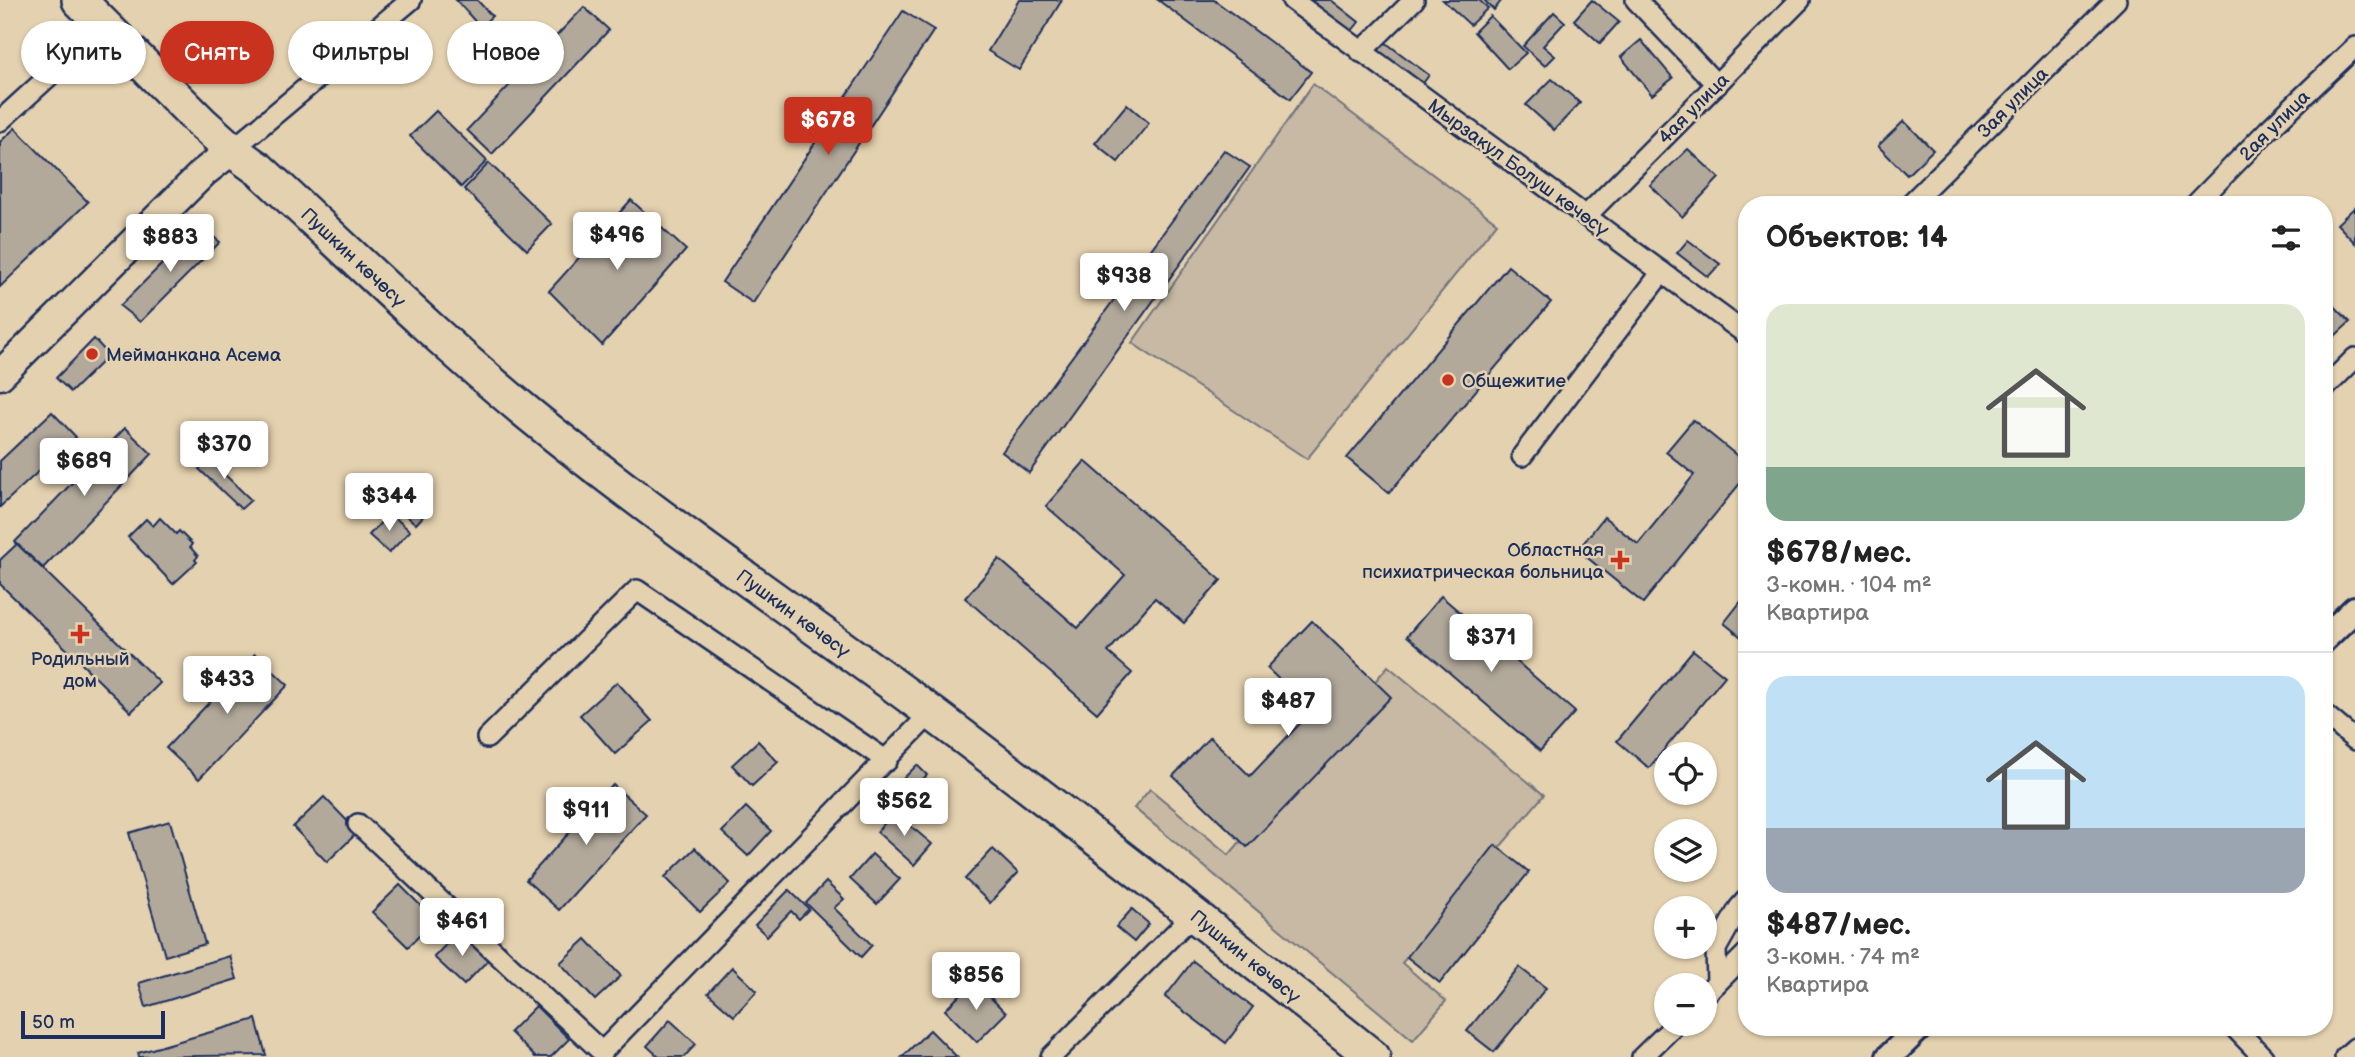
<!DOCTYPE html>
<html lang="ru">
<meta charset="utf-8">
<style>
body{margin:0;font-family:"Balsamiq Sans",sans-serif;background:#f6f6f6;color:#222;height:100vh;display:flex;flex-direction:column;font-size:26px;white-space:nowrap}
*{box-sizing:border-box;margin:0}
p{font-size:23px;color:#767676}
.icon{flex:none;width:38px;height:38px;fill:none;stroke:currentColor;stroke-width:2;stroke-linecap:round;stroke-linejoin:round}
.map{position:relative;flex:1;overflow:hidden}
.drawer{position:absolute;left:1738px;top:196px;width:595px;height:840px;display:flex;flex-direction:column;background:#fff;border-radius:28px;box-shadow:0 2px 5px #0004}
.drawer>*{flex:none}
.top-card{position:absolute;left:21px;top:21px;width:665px;height:63px;display:flex;gap:14px}
.controls{position:absolute;left:1654px;top:742px;display:grid;gap:14px}
.controls a{display:grid;place-items:center;width:63px;height:63px;border-radius:50%;background:#fff;box-shadow:0 2px 5px #0004;font-size:35px}
.scale{position:absolute;left:21px;bottom:18px;width:144px;box-sizing:border-box;padding-left:7px;border:4px solid #1b2f5e;border-top:0;font-size:19px;line-height:24px;white-space:nowrap;color:#1b2f5e;-webkit-text-stroke:5px #e4d1af;paint-order:stroke}
.price{position:absolute;translate:-50% -60px;padding:0 16px;border-radius:7px;background:#fff;color:#222;font-size:23px;line-height:46px;filter:drop-shadow(0 2px 4px #0008)}
.price::after{content:'';position:absolute;left:50%;top:42px;width:21px;height:16px;margin-left:-10px;background:inherit;clip-path:polygon(0 0,100% 0,50% 100%)}
.price.selected{background:#c8321e;color:#fff}
ul{padding:0;list-style:none}
li{display:grid;align-content:center;gap:14px;height:371px;padding:0 28px}
li+li{border-top:2px solid #e0e0e0}
li span{display:grid;place-items:center;height:217px;border-radius:21px;color:#555}
li>.icon{margin-inline-start:auto}
span .icon{width:126px;height:126px;fill:#fffc;stroke-width:1}
li b{font-size:30px}
h2{display:flex;justify-content:space-between;align-items:center;height:84px;padding:0 28px;font-size:30px}
.tag{padding:0 24px;border-radius:32px;background:#fff;box-shadow:0 2px 5px #0004;font-size:24px;line-height:63px}
.tag.selected{background:#c8321e;color:#fff}
.map>svg:first-child{display:block}
</style>
<div class="map">
<svg width="2355" height="1057" viewBox="0 0 2355 1057">
<rect width="100%" height="100%" fill="#e4d1af"/>
<filter id="ink" filterUnits="userSpaceOnUse"><feTurbulence type="fractalNoise" baseFrequency=".0143" numOctaves="2"/><feDisplacementMap in="SourceGraphic" scale="14" xChannelSelector="R" yChannelSelector="G"/><feConvolveMatrix kernelMatrix="1 2 1 2 8 2 1 2 1" color-interpolation-filters="sRGB"/></filter>
<g filter="url(#ink)">
<!-- green -->
<g fill="#c7b9a3" stroke="#717480" stroke-width="2">
<polygon points="1313,84 1497,223 1307,459 1132,343"/>
<polygon points="1388,666 1544,795 1402,963 1446,1001 1413,1040 1134,808 1150,789 1229,855"/>
</g>
<!-- building -->
<g fill="#b2a99b" stroke="#1b2f5e" stroke-width="2">
<polygon points="456,0 477,0 492,16 480,27"/>
<polygon points="1019,0 1062,0 1019,70 988,51"/>
<polygon points="1158,0 1214,0 1311,72 1290,99"/>
<polygon points="1300,0 1331,0 1359,22 1347,37"/>
<polygon points="1443,0 1479,0 1488,8 1470,25"/>
<polygon points="1484,0 1500,0 1501,1 1494,10"/>
<polygon points="1592,0 1619,22 1600,43 1574,20"/>
<polygon points="584,7 609,30 492,154 467,130"/>
<polygon points="903,11 934,30 753,303 722,282"/>
<polygon points="1554,12 1565,22 1543,46 1555,56 1545,66 1523,46"/>
<polygon points="1490,16 1526,53 1508,69 1474,32"/>
<polygon points="1382,40 1429,75 1421,86 1373,50"/>
<polygon points="1641,40 1673,78 1652,95 1621,57"/>
<polygon points="1552,79 1580,103 1554,130 1526,105"/>
<polygon points="1127,104 1149,123 1118,162 1095,143"/>
<polygon points="436,111 487,161 461,187 410,136"/>
<polygon points="1904,121 1933,150 1907,175 1878,146"/>
<polygon points="15,128 88,202 0,287 0,142"/>
<polygon points="1688,149 1719,178 1682,217 1650,185"/>
<polygon points="1224,150 1250,167 1029,473 1002,452"/>
<polygon points="489,163 552,224 527,250 464,189"/>
<polygon points="631,200 686,250 602,345 549,291"/>
<polygon points="2355,207 2355,243 2337,224"/>
<polygon points="200,226 220,242 140,322 120,306"/>
<polygon points="1688,240 1720,264 1708,277 1677,253"/>
<polygon points="1508,266 1551,302 1389,493 1347,458"/>
<polygon points="2324,295 2350,322 2324,346"/>
<polygon points="94,339 109,355 71,392 56,378"/>
<polygon points="52,412 76,437 0,507 0,461"/>
<polygon points="1693,420 1746,463 1746,476 1643,603 1578,550 1604,517 1638,544 1694,475 1666,452"/>
<polygon points="125,428 152,454 43,568 15,542"/>
<polygon points="215,452 224,461 218,468 251,500 241,509 199,469"/>
<polygon points="1085,461 1221,580 1184,623 1155,598 1108,652 1132,673 1097,713 965,598 999,559 1078,628 1125,575 1046,506"/>
<polygon points="402,488 428,511 416,524 390,502"/>
<polygon points="390,513 410,531 389,553 369,535"/>
<polygon points="160,518 176,534 179,531 192,544 190,547 198,556 195,560 197,562 173,584 128,537 146,519 153,526"/>
<polygon points="17,544 160,683 131,712 0,584 0,560"/>
<polygon points="1746,595 1746,641 1724,623"/>
<polygon points="1441,596 1575,712 1540,751 1407,636"/>
<polygon points="1312,621 1391,697 1247,847 1173,776 1210,737 1250,776 1312,711 1267,668"/>
<polygon points="1693,650 1725,676 1649,768 1617,741"/>
<polygon points="255,654 288,685 199,779 166,748"/>
<polygon points="617,682 652,721 615,754 580,715"/>
<polygon points="758,741 778,762 752,786 732,765"/>
<polygon points="917,765 927,775 893,809 883,799"/>
<polygon points="613,785 646,814 559,910 526,880"/>
<polygon points="324,797 358,832 327,862 293,827"/>
<polygon points="746,807 771,831 748,856 722,832"/>
<polygon points="894,812 932,844 914,865 877,832"/>
<polygon points="170,821 205,944 165,956 129,833"/>
<polygon points="1495,845 1529,872 1440,983 1407,957"/>
<polygon points="695,848 730,883 700,912 665,877"/>
<polygon points="993,849 1018,873 990,903 965,879"/>
<polygon points="872,854 900,879 877,904 850,879"/>
<polygon points="826,882 844,899 834,908 872,945 861,957 806,903"/>
<polygon points="400,885 435,920 408,947 372,912"/>
<polygon points="789,890 809,909 799,919 791,911 767,936 755,925"/>
<polygon points="1132,909 1149,924 1134,942 1116,927"/>
<polygon points="459,931 489,959 464,985 434,957"/>
<polygon points="586,939 621,976 595,1000 560,963"/>
<polygon points="230,956 237,979 146,1007 139,983"/>
<polygon points="1193,961 1253,1007 1226,1043 1165,997"/>
<polygon points="732,967 757,991 734,1016 708,993"/>
<polygon points="1519,967 1546,988 1494,1052 1467,1031"/>
<polygon points="974,981 1006,1013 977,1042 945,1010"/>
<polygon points="536,1006 569,1039 551,1057 535,1057 510,1032"/>
<polygon points="256,1019 266,1055 139,1057 138,1053"/>
<polygon points="670,1020 696,1044 684,1057 659,1057 647,1046"/>
<polygon points="930,1030 957,1057 902,1057"/>
</g>
<g fill="none" stroke-linecap="round" stroke-linejoin="round">
<!-- minor casing -->
<g stroke="#1b2f5e" stroke-width="24">
<g id="minor">
<polyline points="1292,0 1746,334"/>
<polyline points="1636,0 1717,85"/>
<polyline points="1361,52 1414,0"/>
<polyline points="0,121 105,25"/>
<polyline points="232,150 411,0"/>
<polyline points="1909,205 2116,0"/>
<polyline points="2195,205 2268,130 2355,47"/>
<polyline points="1586,216 1800,0"/>
<polyline points="2324,389 2355,358"/>
<polyline points="1522,456 1662,272"/>
<polyline points="2324,714 2355,740"/>
<polyline points="487,738 637,590 887,761"/>
<polyline points="358,824 602,1052 931,713"/>
<polyline points="1717,983 1716,949 1739,908 1746,900"/>
<polyline points="1704,996 1746,954"/>
<polyline points="2234,1027 2263,1057"/>
<polyline points="1051,1057 1194,914"/>
<polyline points="1642,1057 1676,1024"/>
<polyline points="2345,1057 2355,1048"/>
</g>
</g>
<!-- tertiary casing -->
<g stroke="#1b2f5e" stroke-width="30">
<g id="tertiary">
<polyline points="2324,639 2355,609"/>
<polyline points="1889,1057 1920,1027"/>
</g>
</g>
<!-- secondary casing -->
<g stroke="#1b2f5e" stroke-width="33">
<polyline id="secondary" points="0,375 204,172 232,150"/>
</g>
<!-- trunk casing -->
<g stroke="#1b2f5e" stroke-width="38">
<path id="trunk" d="M79 0 201 122 232 150 260 170C348 251 433 335 525 411 656 518 797 613 933 714 1082 826 1228 941 1373 1057"/>
</g>
<!-- minor -->
<use href="#minor" stroke="#e4d1af" stroke-width="19"/>
<!-- tertiary -->
<use href="#tertiary" stroke="#e4d1af" stroke-width="24"/>
<!-- secondary -->
<use href="#secondary" stroke="#e4d1af" stroke-width="28"/>
<!-- trunk -->
<use href="#trunk" stroke="#e4d1af" stroke-width="33"/>
</g>
</g>
<!-- markers -->
<g fill="#c8321e" stroke="#e4d1af" stroke-width="2.5">
<circle cx="92" cy="354" r="7"/>
<circle cx="1448" cy="380" r="7"/>
<path d="M1616.5 549.5h7v7h7v7h-7v7h-7v-7h-7v-7h7z"/>
<path d="M76.5 623.5h7v7h7v7h-7v7h-7v-7h-7v-7h7z"/>
</g>
<g text-anchor="middle" stroke-width="5" stroke-linejoin="round" paint-order="stroke">
<!-- street labels -->
<g font-size="19" fill="#1b2f5e" stroke="#e4d1af">
<text transform="translate(2012 102) rotate(-45)" y="7">3ая улица</text>
<text transform="translate(1693 108) rotate(-45)" y="7">4ая улица</text>
<text transform="translate(2274 125) rotate(-45)" y="7">2ая улица</text>
<text transform="translate(1519 167) rotate(36)" y="7">Мырзакул Болуш көчөсү</text>
<text transform="translate(354 257) rotate(43)" y="7">Пушкин көчөсү</text>
<text transform="translate(794 613) rotate(36)" y="7">Пушкин көчөсү</text>
<text transform="translate(1246 956) rotate(39)" y="7">Пушкин көчөсү</text>
</g>
<!-- poi labels -->
<g font-size="19" fill="#1b2f5e" stroke="#e4d1af" text-anchor="start">
<text x="106" y="361">Мейманкана Асема</text>
<text x="1462" y="387">Общежитие</text>
<text x="1604" y="556" text-anchor="end">Областная<tspan x="1604" dy="22">психиатрическая больница</tspan></text>
<text x="80" y="665" text-anchor="middle">Родильный<tspan x="80" dy="22">дом</tspan></text>
</g>
</g>
</svg>
<div class="controls">
<a><svg class="icon" aria-label="locate" viewBox="0 0 24 24"><circle cx="12" cy="12" r="6"/><path d="M12 2v4M12 18v4M2 12h4M18 12h4"/></svg></a>
<a><svg class="icon" aria-label="layers" viewBox="0 0 24 24"><path d="M12 4l9 5-9 5-9-5zM3 14l9 5 9-5"/></svg></a>
<a>+</a>
<a>−</a>
</div>
<div class="scale">50 m</div>
<b class="price selected" style="left:828px;top:157px">$678</b>
<b class="price" style="left:617px;top:272px">$496</b>
<b class="price" style="left:170px;top:274px">$883</b>
<b class="price" style="left:1124px;top:313px">$938</b>
<b class="price" style="left:224px;top:481px">$370</b>
<b class="price" style="left:84px;top:498px">$689</b>
<b class="price" style="left:389px;top:533px">$344</b>
<b class="price" style="left:1491px;top:674px">$371</b>
<b class="price" style="left:227px;top:716px">$433</b>
<b class="price" style="left:1288px;top:738px">$487</b>
<b class="price" style="left:904px;top:838px">$562</b>
<b class="price" style="left:586px;top:847px">$911</b>
<b class="price" style="left:462px;top:958px">$461</b>
<b class="price" style="left:976px;top:1012px">$856</b>
<div class="top-card">
<a class="tag">Купить</a>
<a class="tag selected">Снять</a>
<a class="tag">Фильтры</a>
<a class="tag">Новое</a>
</div>
<section class="drawer">
<h2>Объектов: 14<svg class="icon" aria-label="filters" viewBox="0 0 24 24"><path d="M4 7h16M4 17h16"/><circle cx="9" cy="7" r="2"/><circle cx="15" cy="17" r="2"/></svg></h2>
<ul>
<li><span style="background:linear-gradient(#dfe7d0 75%,#7fa58c 0)"><svg class="icon" aria-label="home" viewBox="0 0 24 24"><path d="M3 11l9-7 9 7M6 9v11h12V9"/></svg></span><div><b>$678/мес.</b><p>3-комн. · 104 m²</p><p>Квартира</p></div></li>
<li><span style="background:linear-gradient(#bfe0f5 70%,#9aa5b1 0)"><svg class="icon" aria-label="home" viewBox="0 0 24 24"><path d="M3 11l9-7 9 7M6 9v11h12V9"/></svg></span><div><b>$487/мес.</b><p>3-комн. · 74 m²</p><p>Квартира</p></div></li>
</ul>
</section>
</div>
